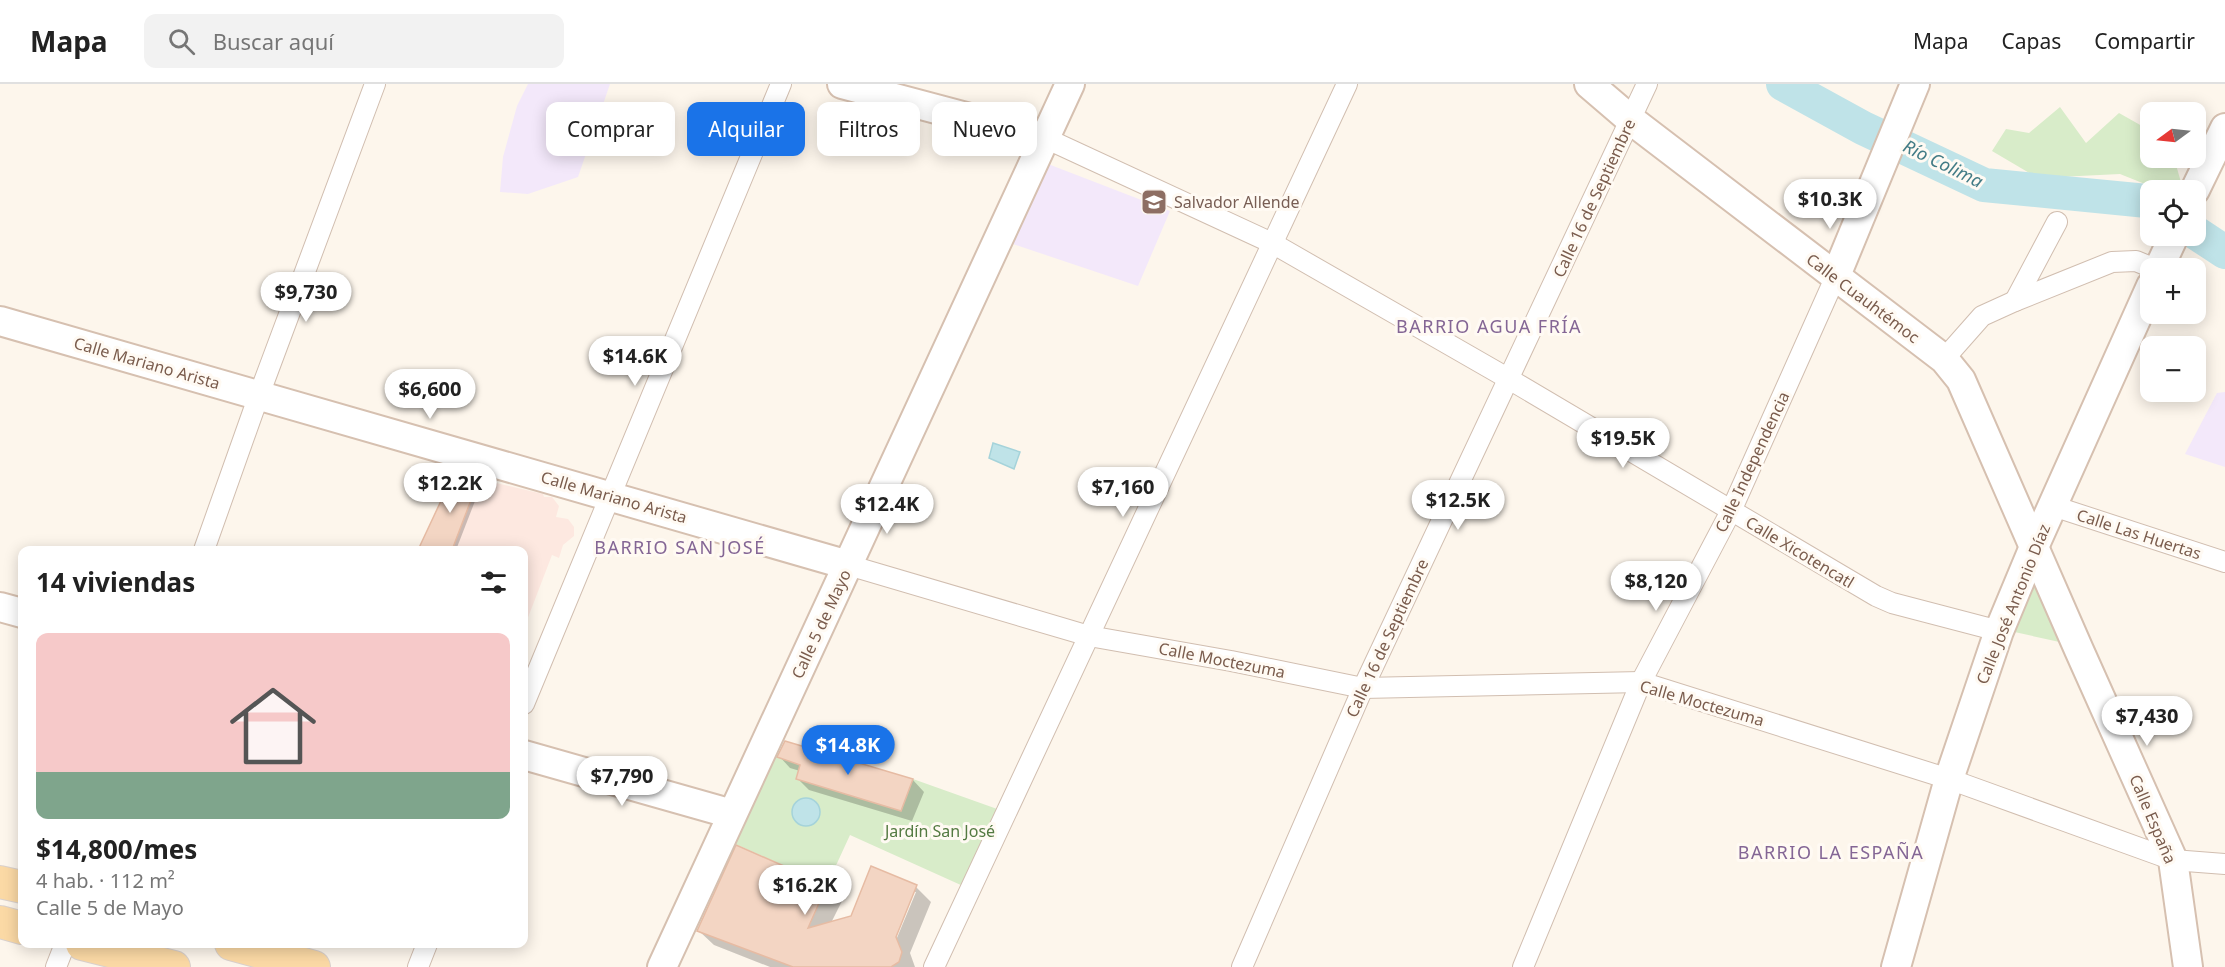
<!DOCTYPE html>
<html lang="es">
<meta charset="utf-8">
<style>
body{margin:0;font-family:"Noto Sans",sans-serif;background:#f2f2f2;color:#222;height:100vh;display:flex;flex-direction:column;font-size:22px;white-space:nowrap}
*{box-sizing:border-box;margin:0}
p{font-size:20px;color:#767676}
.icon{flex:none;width:33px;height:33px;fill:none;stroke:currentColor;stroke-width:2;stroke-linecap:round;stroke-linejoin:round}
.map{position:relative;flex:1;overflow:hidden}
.details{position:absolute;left:18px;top:462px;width:510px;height:402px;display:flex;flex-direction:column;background:#fff;border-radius:12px;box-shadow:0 3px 15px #0003}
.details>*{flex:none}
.guide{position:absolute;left:546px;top:18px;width:570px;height:54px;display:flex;gap:12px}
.needle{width:39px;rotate:255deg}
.fabs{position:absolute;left:2140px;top:18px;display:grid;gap:12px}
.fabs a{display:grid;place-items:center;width:66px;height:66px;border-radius:12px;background:#fff;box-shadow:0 3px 15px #0003;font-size:30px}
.price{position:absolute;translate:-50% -51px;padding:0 14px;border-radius:21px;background:#fff;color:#222;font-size:20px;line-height:39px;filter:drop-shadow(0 2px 3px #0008)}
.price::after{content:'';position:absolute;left:50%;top:36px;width:18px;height:14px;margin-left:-9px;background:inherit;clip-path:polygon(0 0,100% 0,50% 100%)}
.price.on{background:#1a73e8;color:#fff}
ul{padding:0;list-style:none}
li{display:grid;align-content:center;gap:12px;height:318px;padding:0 18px}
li+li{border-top:2px solid #e0e0e0}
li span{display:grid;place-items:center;height:186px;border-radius:12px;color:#555}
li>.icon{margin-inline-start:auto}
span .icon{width:108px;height:108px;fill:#fffc;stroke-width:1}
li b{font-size:26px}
h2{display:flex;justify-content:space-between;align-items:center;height:72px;padding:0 18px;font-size:26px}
.pill{padding:0 21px;border-radius:12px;background:#fff;box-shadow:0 3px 15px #0003;font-size:21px;line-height:54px}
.pill.on{background:#1a73e8;color:#fff}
header{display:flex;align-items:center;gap:36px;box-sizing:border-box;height:84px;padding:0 30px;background:#fff;border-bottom:2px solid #e0e0e0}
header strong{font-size:28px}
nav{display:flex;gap:33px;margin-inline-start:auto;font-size:21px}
.search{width:420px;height:54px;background:#f2f2f2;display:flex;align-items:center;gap:15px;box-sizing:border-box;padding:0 21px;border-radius:12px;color:#767676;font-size:22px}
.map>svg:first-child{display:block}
</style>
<header>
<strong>Mapa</strong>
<div class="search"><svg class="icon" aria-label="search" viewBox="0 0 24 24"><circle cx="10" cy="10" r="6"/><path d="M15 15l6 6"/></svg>Buscar aquí</div>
<nav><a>Mapa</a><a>Capas</a><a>Compartir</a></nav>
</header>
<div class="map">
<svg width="2225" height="883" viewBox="0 0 2225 883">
<rect width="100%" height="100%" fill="#fdf6ec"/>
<!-- commercial -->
<polygon fill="#fde8e0" points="479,395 543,410 544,413 552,413 559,422 556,433 568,435 574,443 574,452 563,461 559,474 552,471 524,544 524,466 452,466"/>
<!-- education -->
<g fill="#f3e8fa">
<polygon points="528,0 610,0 578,93 528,110 500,108 503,73 517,22"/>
<polygon points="1048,80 1170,127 1138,202 1013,160"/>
<polygon points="2225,308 2225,383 2185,370 2217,309"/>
</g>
<!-- green -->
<g fill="#d8ecc9">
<polygon points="2060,23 2086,59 2119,29 2142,42 2151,40 2151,74 2174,74 2183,105 2160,106 2120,90 2038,94 1992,67 2006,45 2029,49"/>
<polygon points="2031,486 2064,559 2010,547"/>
<polygon points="773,671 800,681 796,695 901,727 913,695 1000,726 963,802 850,751 827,801 733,759"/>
</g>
<!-- water -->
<g fill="#bfe3e8" stroke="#a5d3da" stroke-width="1.5">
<polygon points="993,359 1020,368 1014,385 989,374"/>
<circle cx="806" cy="728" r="14"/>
</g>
<!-- shadow -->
<g fill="#0003" fill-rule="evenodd">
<polygon points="455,391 478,396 482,399 456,466 419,466"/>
<polygon points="785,659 913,696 924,708 912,737 809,706 798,695 800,687 790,684 779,672"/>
<path d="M827 802 842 817 831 839 852 834 916 803 931 818 910 869 915 883H770L714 861 699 847ZM913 808H916L894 861 892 860Z"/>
</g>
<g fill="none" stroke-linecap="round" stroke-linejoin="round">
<!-- river -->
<g stroke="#bfe3e8" stroke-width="34">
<polyline points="1783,0 1863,44 1984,101 2147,117 2151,119"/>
<polyline points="2196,149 2225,168"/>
</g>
</g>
<!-- building -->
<g fill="#f3d5c3" stroke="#e6bba3" stroke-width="1.5">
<polygon points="454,389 479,395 452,466 418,466"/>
<polygon points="785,657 913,695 901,727 796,695 800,681 777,673"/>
<polygon points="736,761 827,801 808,844 851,832 871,782 917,801 896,853 902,868 899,878 891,883 793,883 697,847"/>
</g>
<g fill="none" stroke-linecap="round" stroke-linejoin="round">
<!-- street casing -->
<g stroke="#d1beb0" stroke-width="22">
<g id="street">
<polyline points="1045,54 1272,159 1509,295 1876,512 1892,519 1999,547"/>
<polyline points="2015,217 2057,138"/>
<polyline points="1944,275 1982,232 2015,217 2112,178 2136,177 2153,184"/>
<polyline points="2053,422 2225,478"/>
<polyline points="204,466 259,311 375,0"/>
<polyline points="848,481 1089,552 1231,577 1363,604 1641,598 1949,695 2173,776 2225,780"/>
<polyline points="524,620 781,0"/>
<polyline points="56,883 65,860"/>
<polyline points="418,883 427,860"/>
<polyline points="934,883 1347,0"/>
<polyline points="1242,883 1363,604 1647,0"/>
<polyline points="1523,883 1641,598 1731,427 1835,194"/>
</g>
</g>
<!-- secondary casing -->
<g stroke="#d6c0b0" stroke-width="32">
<g id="secondary">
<polyline points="842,0 1045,54"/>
<polyline points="1589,0 1631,36 1944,275 1961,296 2079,566 2173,776 2188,883"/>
<polyline points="2195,106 2225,44"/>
<polyline points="2159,184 2174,152"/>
<polyline points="1835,194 1915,0"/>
<polyline points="0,237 848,481"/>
<polyline points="0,523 22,529"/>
<polyline points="524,671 732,730"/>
<polyline points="662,883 1070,0"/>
<polyline points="1896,883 1949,695 1999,547 2034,463 2151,202"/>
</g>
</g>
<!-- primary casing -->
<g stroke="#dad1cd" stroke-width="34">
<g id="primary">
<polyline points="0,798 22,803"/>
<polyline points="0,838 22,844"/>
<polyline points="82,860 174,883"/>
<polyline points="231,860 314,883"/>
</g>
</g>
<!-- street -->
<use href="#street" stroke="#fff" stroke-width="20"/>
<!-- secondary -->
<use href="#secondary" stroke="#fff" stroke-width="28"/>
<!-- primary -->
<use href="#primary" stroke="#fbd9a5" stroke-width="32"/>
</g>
<!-- icons -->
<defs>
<g id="school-square" transform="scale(1.35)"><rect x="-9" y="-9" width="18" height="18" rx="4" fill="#8d6e63" stroke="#fffaf3"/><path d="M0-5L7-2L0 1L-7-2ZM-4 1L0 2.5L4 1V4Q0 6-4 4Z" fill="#fff"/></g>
</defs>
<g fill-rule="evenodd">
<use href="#school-square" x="1154" y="118"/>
</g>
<g text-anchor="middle" stroke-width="6" stroke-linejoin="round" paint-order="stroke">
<!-- street labels -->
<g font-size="16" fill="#7a5c4d" stroke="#fffaf3">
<text transform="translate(1594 114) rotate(-65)" y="6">Calle 16 de Septiembre</text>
<text transform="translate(1863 214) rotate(37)" y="6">Calle Cuauhtémoc</text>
<text transform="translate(147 279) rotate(16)" y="6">Calle Mariano Arista</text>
<text transform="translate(1752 378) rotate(-65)" y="6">Calle Independencia</text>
<text transform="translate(614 413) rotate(16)" y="6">Calle Mariano Arista</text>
<text transform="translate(2139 450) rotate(18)" y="6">Calle Las Huertas</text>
<text transform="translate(1800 468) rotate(31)" y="6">Calle Xicotencatl</text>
<text transform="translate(2013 520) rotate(-68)" y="6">Calle José Antonio Díaz</text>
<text transform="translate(821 540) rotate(-65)" y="6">Calle 5 de Mayo</text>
<text transform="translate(1387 554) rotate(-65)" y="6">Calle 16 de Septiembre</text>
<text transform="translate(1222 576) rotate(11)" y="6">Calle Moctezuma</text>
<text transform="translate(1702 619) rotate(16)" y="6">Calle Moctezuma</text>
<text transform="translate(2153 735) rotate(67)" y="6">Calle España</text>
</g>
<!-- education labels -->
<g font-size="16" fill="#785e54" stroke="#fffaf3" text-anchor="start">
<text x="1174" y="124">Salvador Allende</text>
</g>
<!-- park labels -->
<g font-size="16" fill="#537a41" stroke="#fffaf3">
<text x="940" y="753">Jardín San José</text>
</g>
<!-- water labels -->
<g font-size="18" font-style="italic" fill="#437c86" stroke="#fffaf3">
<text transform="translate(1943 80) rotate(26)" y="6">Río Colima</text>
</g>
<!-- neighbourhood labels -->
<g font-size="18" letter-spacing="1.5" fill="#846695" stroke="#fffaf3">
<text x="1489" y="249">BARRIO AGUA FRÍA</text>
<text x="680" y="470">BARRIO SAN JOSÉ</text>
<text x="1831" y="775">BARRIO LA ESPAÑA</text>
</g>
</g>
</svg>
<div class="fabs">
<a><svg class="needle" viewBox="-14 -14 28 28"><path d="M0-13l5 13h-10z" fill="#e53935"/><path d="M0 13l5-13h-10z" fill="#767676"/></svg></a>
<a><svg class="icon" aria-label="locate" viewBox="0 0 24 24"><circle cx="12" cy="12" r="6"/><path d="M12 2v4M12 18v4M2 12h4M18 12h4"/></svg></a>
<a>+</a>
<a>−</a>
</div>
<b class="price" style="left:1830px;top:146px">$10.3K</b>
<b class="price" style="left:306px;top:239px">$9,730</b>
<b class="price" style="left:635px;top:303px">$14.6K</b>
<b class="price" style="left:430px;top:336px">$6,600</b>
<b class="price" style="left:1623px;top:385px">$19.5K</b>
<b class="price" style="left:450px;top:430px">$12.2K</b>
<b class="price" style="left:1123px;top:434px">$7,160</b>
<b class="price" style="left:1458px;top:447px">$12.5K</b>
<b class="price" style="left:887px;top:451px">$12.4K</b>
<b class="price" style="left:1656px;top:528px">$8,120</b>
<b class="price" style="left:2147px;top:663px">$7,430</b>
<b class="price on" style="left:848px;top:692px">$14.8K</b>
<b class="price" style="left:622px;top:723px">$7,790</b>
<b class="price" style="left:805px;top:832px">$16.2K</b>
<div class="guide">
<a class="pill">Comprar</a>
<a class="pill on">Alquilar</a>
<a class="pill">Filtros</a>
<a class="pill">Nuevo</a>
</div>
<section class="details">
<h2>14 viviendas<svg class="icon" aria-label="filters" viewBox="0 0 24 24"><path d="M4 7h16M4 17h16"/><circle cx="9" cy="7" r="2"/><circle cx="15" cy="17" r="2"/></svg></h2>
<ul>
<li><span style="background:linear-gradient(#f6c9c9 75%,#7fa58c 0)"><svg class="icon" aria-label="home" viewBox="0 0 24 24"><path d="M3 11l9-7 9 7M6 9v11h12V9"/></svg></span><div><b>$14,800/mes</b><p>4 hab. · 112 m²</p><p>Calle 5 de Mayo</p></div></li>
</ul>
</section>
</div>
